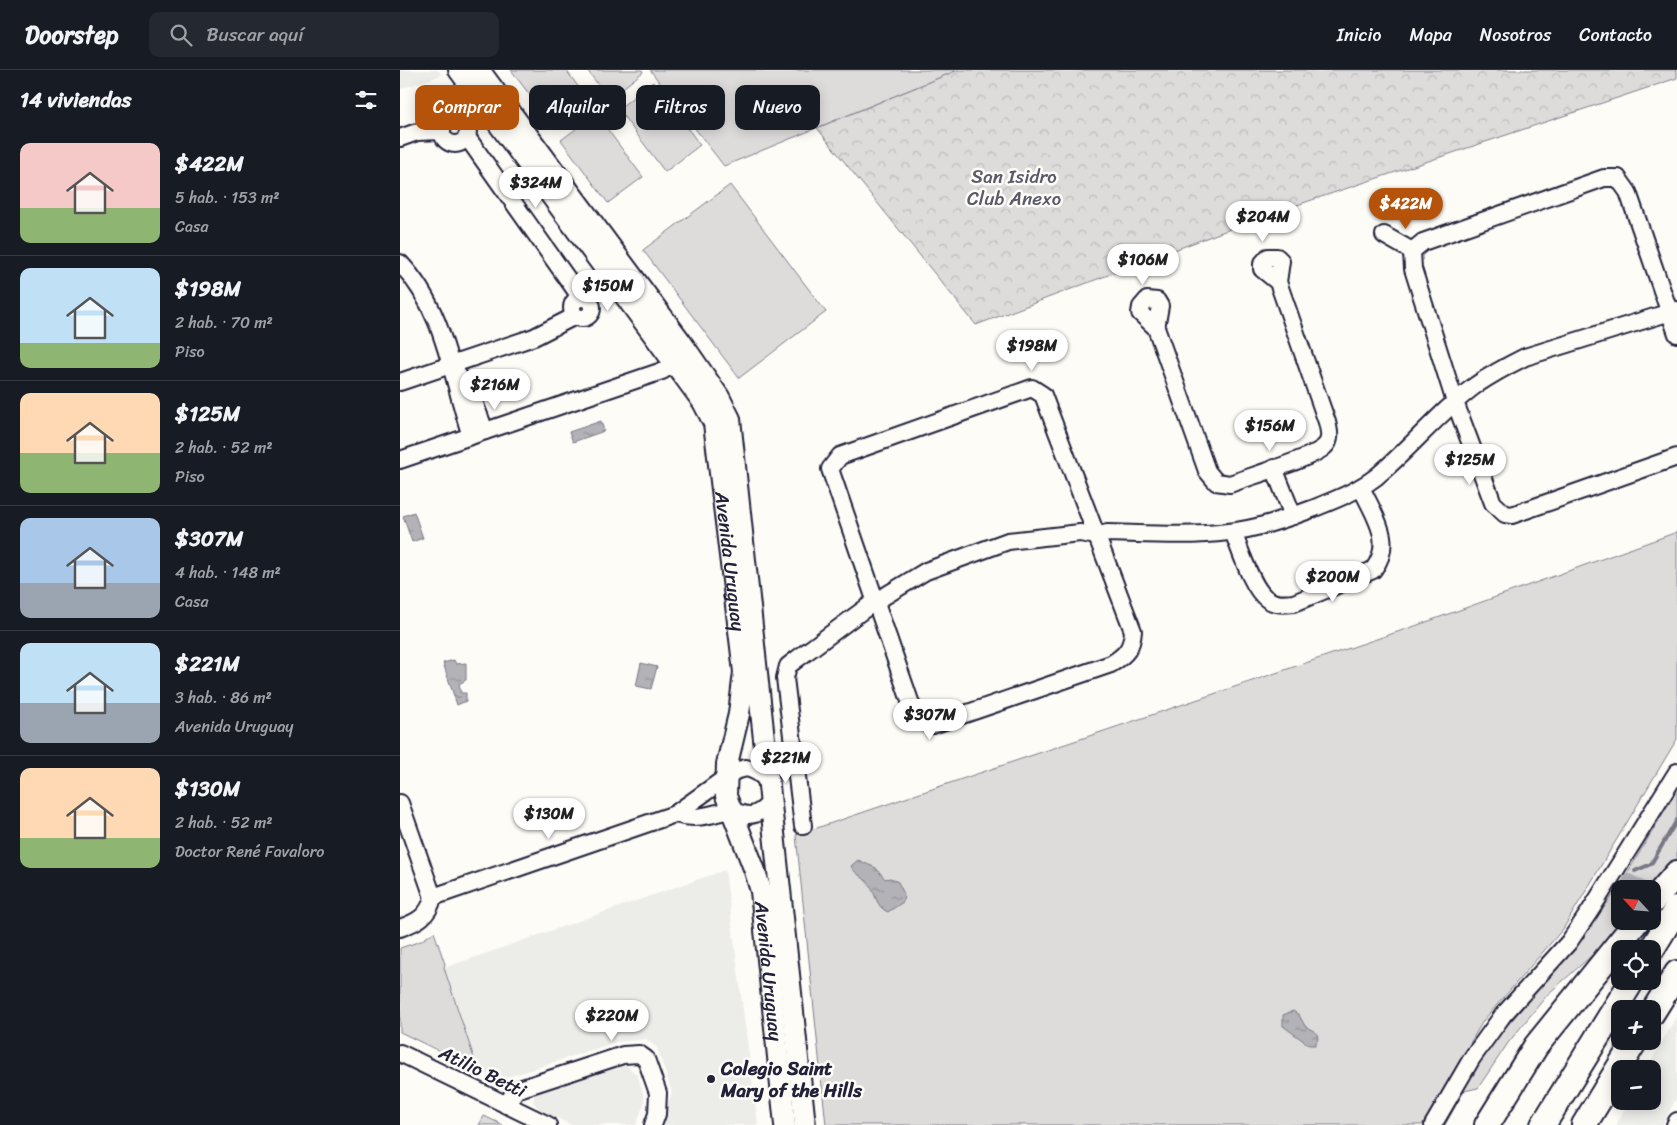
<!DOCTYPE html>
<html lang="es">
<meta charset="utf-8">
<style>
body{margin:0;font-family:Sriracha,sans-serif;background:#242831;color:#f1f3f6;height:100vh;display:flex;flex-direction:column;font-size:19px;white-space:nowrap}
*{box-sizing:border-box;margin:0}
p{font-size:16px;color:#9ea1a6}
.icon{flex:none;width:28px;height:28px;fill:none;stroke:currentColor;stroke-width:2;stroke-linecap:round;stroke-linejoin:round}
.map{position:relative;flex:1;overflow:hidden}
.side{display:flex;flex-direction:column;background:#171b24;width:400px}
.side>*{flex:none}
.guide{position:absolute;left:15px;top:15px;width:475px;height:45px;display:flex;gap:10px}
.needle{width:32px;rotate:296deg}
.controls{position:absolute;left:1211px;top:810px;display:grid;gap:10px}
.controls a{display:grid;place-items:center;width:50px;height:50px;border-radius:10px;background:#171b24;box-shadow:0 2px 12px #0003;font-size:25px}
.price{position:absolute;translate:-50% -42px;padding:0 11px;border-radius:18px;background:#fff;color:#222;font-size:16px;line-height:32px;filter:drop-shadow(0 1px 2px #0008)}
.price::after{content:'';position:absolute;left:50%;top:30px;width:15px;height:11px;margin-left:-8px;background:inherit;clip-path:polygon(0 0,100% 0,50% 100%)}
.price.active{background:#b45309;color:#fff}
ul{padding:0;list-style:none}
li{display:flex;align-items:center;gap:15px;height:125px;padding:0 20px}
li+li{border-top:1px solid #363941}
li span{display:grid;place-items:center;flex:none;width:140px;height:100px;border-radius:10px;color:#555}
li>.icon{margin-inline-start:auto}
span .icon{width:60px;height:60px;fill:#fffc;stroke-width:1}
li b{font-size:21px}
h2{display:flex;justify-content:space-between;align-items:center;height:60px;padding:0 20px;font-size:21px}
.pill{padding:0 18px;border-radius:10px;background:#171b24;box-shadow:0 2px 12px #0003;font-size:18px;line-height:45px}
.pill.active{background:#b45309;color:#fff}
header{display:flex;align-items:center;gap:30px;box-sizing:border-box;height:70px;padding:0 25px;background:#171b24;border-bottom:1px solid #363941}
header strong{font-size:24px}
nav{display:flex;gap:28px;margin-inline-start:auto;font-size:18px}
.search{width:350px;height:45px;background:#242831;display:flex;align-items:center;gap:12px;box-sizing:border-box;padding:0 18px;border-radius:10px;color:#9ea1a6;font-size:19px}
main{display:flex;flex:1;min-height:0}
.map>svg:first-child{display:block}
</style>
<header>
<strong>Doorstep</strong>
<div class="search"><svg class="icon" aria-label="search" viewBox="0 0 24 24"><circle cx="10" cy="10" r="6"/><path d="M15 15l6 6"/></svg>Buscar aquí</div>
<nav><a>Inicio</a><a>Mapa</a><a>Nosotros</a><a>Contacto</a></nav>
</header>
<main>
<section class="side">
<h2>14 viviendas<svg class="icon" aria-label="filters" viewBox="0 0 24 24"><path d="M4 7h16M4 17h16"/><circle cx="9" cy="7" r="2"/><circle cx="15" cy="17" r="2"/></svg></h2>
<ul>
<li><span style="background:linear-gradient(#f6c9c9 65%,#8fb573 0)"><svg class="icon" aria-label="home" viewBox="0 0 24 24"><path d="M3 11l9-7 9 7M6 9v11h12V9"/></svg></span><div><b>$422M</b><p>5 hab. · 153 m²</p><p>Casa</p></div></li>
<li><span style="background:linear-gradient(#bfe0f5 75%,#8fb573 0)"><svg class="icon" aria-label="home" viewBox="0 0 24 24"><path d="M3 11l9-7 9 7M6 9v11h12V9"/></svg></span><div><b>$198M</b><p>2 hab. · 70 m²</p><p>Piso</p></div></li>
<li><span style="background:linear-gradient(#ffd9b3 60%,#8fb573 0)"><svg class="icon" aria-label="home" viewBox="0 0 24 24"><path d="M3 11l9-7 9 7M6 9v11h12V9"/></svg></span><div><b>$125M</b><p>2 hab. · 52 m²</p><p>Piso</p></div></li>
<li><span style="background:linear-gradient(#a9c7e8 65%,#9aa5b1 0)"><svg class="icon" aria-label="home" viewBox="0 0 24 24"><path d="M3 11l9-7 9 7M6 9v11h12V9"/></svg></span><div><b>$307M</b><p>4 hab. · 148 m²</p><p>Casa</p></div></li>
<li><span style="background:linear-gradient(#bfe0f5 60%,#9aa5b1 0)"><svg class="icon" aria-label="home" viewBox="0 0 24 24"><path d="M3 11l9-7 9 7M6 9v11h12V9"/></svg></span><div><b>$221M</b><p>3 hab. · 86 m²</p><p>Avenida Uruguay</p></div></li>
<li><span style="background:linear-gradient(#ffd9b3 70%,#8fb573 0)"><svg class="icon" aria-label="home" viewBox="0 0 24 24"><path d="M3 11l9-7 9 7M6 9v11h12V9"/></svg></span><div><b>$130M</b><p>2 hab. · 52 m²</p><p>Doctor René Favaloro</p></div></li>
</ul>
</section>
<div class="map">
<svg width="1277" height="1055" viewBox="0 0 1277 1055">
<defs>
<pattern id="park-crowns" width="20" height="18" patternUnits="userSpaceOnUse" patternTransform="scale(1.25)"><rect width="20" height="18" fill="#dddcdb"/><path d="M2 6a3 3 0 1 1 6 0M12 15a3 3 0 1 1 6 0" fill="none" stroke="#bdbcbd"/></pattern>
<pattern id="water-ripples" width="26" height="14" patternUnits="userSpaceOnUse" patternTransform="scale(1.25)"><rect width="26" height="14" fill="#b2b2b7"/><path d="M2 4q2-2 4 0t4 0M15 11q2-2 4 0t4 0" fill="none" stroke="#909096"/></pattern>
</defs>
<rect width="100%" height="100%" fill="#fdfcf7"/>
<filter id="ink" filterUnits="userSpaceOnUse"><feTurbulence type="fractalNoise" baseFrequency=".02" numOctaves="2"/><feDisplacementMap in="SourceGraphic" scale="10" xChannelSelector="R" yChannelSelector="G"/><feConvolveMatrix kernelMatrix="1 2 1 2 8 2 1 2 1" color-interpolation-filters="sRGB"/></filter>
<g filter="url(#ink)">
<!-- built -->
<g fill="#ecece9">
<polygon points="0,0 38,0 42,5 0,19"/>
<polygon points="325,800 358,1055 260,1055 272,1022 257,978 246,969 216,972 99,1010 78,1000 44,898"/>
<polygon points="1277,945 1277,1027 1262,1055 1216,1055 1229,1031 1252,1031 1252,999 1247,999"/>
<polygon points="225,994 238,1006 244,1027 244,1034 236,1055 171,1055 139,1039 133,1032 134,1024 140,1020"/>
</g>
<!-- green -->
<g fill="#dddcdb" stroke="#807f8b">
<polygon points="111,0 166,0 188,30 153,56"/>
<polygon points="187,0 242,0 243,2 209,29"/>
<polygon points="250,0 558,0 324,96"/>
<polygon points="253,12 300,75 265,102 218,39"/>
<polygon points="196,44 243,107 208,133 161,70"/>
<polygon points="330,115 426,242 339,308 243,180"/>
<polygon points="1277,462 1277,669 1163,859 1083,951 1022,1055 426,1055 396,765 1015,556"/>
<polygon points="1277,720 1277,791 1252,819 1220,819 1220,851 1231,851 1148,924 1108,973 1078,1018 1064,1021 1045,1055 1040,1055 1082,985 1179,872 1219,817"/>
<polygon points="34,862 45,894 44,898 78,1000 0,962 0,878 21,871"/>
<polygon points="84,1046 103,1055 79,1055"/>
</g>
<!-- park -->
<polygon fill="url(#park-crowns)" stroke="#807f8b" points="558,0 1277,0 1277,8 867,145 576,255 417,58"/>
<!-- water -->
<g fill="url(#water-ripples)" stroke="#787885">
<polygon points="201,351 204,361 173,372 169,362"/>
<polygon points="14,442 23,468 12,472 3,446"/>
<polygon points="54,590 56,594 66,593 66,610 59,614 61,623 66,623 66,631 57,635 43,593"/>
<polygon points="241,593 257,597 251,619 236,616"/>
<path d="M458 790 476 798 485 809 490 808 498 812 504 824 503 832 488 842C474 837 477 820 465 810 459 804 455 804 451 796Z"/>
<polygon points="893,941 899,945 905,956 917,963 918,969 915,975 909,975 883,956 883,945"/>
</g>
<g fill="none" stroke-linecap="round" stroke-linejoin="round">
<!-- stream -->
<polyline stroke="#787885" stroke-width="4" points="1235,801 1251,794 1277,750"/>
<!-- canal -->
<polyline stroke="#b2b2b7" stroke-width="12" points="1229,810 1246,819"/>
<!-- minor casing -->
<g stroke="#22223b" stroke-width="20">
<g id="minor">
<circle cx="55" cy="61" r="13"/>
<polyline points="67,67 181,228"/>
<polyline points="0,68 17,62 42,61"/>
<polyline points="984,165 1012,181"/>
<polyline points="1012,181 1013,199 1055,332 1093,433 1105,444 1112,445 1277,387"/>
<polyline points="1012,181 1023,172 1204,108 1218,108 1228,122 1277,264"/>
<path d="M0 193C45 240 51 306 71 366"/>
<circle cx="182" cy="238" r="10"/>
<path d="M756 258 760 236 757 231 747 230 741 237 740 243 756 258 807 401 816 412 830 414C848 407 913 388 924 377 932 370 929 361 927 352L878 212 881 191 877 187H868L862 194V199L878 212"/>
<polyline points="55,301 70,321 85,361"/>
<polyline points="0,312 134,267 175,246"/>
<path d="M632 318 643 325 733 561C732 578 726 585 711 594L533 655C520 652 517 646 511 634L430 399 440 386Z"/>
<polyline points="0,390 262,301 284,287"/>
<polyline points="874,398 893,446"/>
<path d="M833 462C840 479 852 519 867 529 875 535 885 534 894 533L973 500C995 471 974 446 961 417"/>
<path d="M346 698C373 704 381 733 355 744 346 747 341 743 333 741 328 740 322 742 317 743 302 747 291 749 275 744L335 701Z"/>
<polyline points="0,733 33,827"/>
<path d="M403 756 385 608 388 596 397 589 470 535 526 501 608 471 680 463 697 466 707 463C747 464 789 467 828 462 857 459 885 449 912 439 935 430 956 422 976 407 1011 378 1040 341 1076 315 1092 304 1109 295 1125 287L1277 240"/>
<polyline points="33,827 275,744"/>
<path d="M0 858C17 852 29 846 33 827"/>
<polyline points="0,983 148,1055"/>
<polyline points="106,1035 116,1020 223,985 239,984 246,989 258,1023 257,1044 253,1055"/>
<polyline points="1033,1055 1072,988 1103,945 1169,872 1190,841 1277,702"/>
<polyline points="1275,1055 1277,1051"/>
</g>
</g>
<!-- major casing -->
<g stroke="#22223b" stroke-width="24">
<g id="major">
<path id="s1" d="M59 0 303 332 314 353 344 602 339 644 327 694 326 726 355 801 361 821 385 1055"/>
<polyline points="79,0 281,272 319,327 330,349 405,1055"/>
</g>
</g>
<!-- highway casing -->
<g stroke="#22223b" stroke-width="28">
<g id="highway">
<polyline points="1252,832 1277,803"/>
<polyline points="1252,879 1277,838"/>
<polyline points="1252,943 1277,903"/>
<polyline points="1087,1055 1136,976 1237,851"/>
<polyline points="1143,1055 1232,911"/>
<polyline points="1184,1055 1235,971"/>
</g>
</g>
<!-- minor -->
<use href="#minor" stroke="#fdfcf7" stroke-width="16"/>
<!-- major -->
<use href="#major" stroke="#fdfcf7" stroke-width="20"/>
<!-- highway -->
<use href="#highway" stroke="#fdfcf7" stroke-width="24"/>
</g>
</g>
<!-- markers -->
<circle fill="#22223b" stroke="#fdfcf7" stroke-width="2" cx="311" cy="1009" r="5"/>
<g text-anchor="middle" stroke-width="5" stroke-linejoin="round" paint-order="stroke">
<!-- park labels -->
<g font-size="19" fill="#5a5a6b" stroke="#fdfcf7">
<text x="614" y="113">San Isidro<tspan x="614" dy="22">Club Anexo</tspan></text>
</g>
<!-- street labels -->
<g font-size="19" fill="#22223b" stroke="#fdfcf7">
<text dy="7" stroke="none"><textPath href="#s1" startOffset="575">Avenida Uruguay</textPath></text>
<text dy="7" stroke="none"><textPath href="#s1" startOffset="994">Avenida Uruguay</textPath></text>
<text transform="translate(83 1001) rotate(26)" y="7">Atilio Betti</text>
</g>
<!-- poi labels -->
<g font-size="19" font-weight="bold" fill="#22223b" stroke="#fdfcf7" text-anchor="start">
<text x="321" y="1005">Colegio Saint<tspan x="321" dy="22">Mary of the Hills</tspan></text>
</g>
</g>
</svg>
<div class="controls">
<a><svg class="needle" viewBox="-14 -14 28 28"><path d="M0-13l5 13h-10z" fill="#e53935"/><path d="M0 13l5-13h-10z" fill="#9ea1a6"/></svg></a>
<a><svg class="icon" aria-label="locate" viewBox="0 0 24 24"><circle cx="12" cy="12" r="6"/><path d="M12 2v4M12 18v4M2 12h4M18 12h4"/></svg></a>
<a>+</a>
<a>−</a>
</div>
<b class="price" style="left:136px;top:139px">$324M</b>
<b class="price active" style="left:1006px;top:160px">$422M</b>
<b class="price" style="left:863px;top:173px">$204M</b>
<b class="price" style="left:743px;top:216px">$106M</b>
<b class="price" style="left:208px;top:242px">$150M</b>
<b class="price" style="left:632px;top:302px">$198M</b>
<b class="price" style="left:95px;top:341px">$216M</b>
<b class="price" style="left:870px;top:382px">$156M</b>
<b class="price" style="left:1070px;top:416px">$125M</b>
<b class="price" style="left:933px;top:533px">$200M</b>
<b class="price" style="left:530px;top:671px">$307M</b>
<b class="price" style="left:386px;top:714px">$221M</b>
<b class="price" style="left:149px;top:770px">$130M</b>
<b class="price" style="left:212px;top:972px">$220M</b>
<div class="guide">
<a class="pill active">Comprar</a>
<a class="pill">Alquilar</a>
<a class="pill">Filtros</a>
<a class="pill">Nuevo</a>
</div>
</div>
</main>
